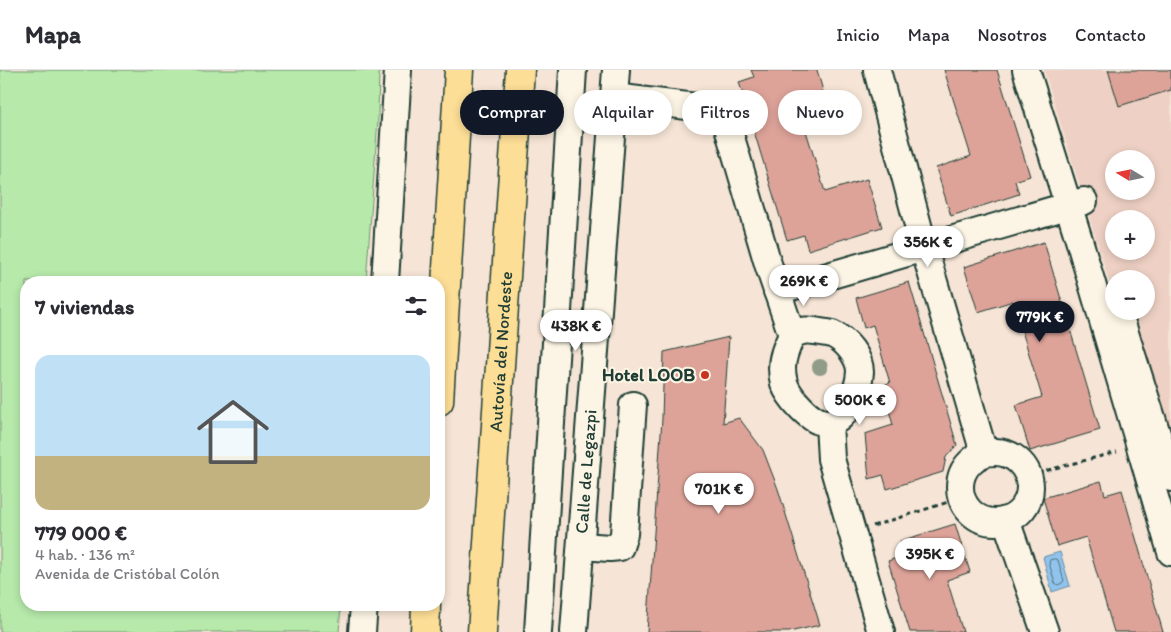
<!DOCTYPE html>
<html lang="es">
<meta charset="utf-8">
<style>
body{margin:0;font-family:Itim,sans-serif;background:#f2f2f3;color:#2b2b33;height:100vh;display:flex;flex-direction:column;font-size:19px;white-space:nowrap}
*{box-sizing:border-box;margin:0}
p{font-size:16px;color:#7c7c81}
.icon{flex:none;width:28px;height:28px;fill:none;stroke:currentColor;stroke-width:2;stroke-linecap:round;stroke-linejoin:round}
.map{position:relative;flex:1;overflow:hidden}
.sheet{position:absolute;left:20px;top:206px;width:425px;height:335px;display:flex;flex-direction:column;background:#fff;border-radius:20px;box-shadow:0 2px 8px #0003}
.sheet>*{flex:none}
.top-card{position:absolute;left:460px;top:20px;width:475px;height:45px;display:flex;gap:10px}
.needle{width:32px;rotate:280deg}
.tools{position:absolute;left:1105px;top:80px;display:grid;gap:10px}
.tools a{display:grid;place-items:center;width:50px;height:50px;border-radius:50%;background:#fff;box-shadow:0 2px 8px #0003;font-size:25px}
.price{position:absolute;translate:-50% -42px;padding:0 11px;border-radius:18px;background:#fff;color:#222;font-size:16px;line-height:32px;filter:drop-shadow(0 1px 2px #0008)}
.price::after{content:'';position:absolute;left:50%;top:30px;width:15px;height:11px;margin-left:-8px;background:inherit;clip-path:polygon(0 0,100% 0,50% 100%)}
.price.active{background:#111827;color:#fff}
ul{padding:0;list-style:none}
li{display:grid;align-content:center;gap:10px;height:265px;padding:0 15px}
li span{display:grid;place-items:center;height:155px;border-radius:15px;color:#555}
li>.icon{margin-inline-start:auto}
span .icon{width:90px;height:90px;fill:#fffc;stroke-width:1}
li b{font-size:21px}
h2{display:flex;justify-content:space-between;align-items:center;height:60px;padding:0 15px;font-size:21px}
.pill{padding:0 18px;border-radius:22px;background:#fff;box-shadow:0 2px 8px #0003;font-size:18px;line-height:45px}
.pill.active{background:#111827;color:#fff}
header{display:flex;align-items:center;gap:30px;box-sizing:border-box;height:70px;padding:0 25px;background:#fff;border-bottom:1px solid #e1e1e2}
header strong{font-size:24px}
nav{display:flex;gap:28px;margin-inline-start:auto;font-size:18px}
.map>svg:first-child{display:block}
</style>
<header>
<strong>Mapa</strong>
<nav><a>Inicio</a><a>Mapa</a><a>Nosotros</a><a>Contacto</a></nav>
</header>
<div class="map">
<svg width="1171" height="562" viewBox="0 0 1171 562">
<rect width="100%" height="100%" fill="#f6e5d6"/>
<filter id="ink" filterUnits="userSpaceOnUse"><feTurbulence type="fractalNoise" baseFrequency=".02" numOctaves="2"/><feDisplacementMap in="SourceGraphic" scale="10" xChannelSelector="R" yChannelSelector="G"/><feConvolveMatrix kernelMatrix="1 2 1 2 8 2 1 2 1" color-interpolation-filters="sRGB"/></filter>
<g filter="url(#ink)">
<!-- built -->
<path fill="#eed1c4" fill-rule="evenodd" d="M1044 0H1171V407L1118 241H1146V209H1114V227ZM1114 89H1146V121H1114ZM1114 149H1146V181H1114Z"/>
<!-- green -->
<polygon fill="#b6e9aa" stroke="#6a936f" points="0,0 379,0 378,49 366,212 26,212 26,535 341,535 339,562 0,562"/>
<!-- water -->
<polygon fill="#91c3ed" stroke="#638da3" points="1060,482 1070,516 1052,522 1043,487"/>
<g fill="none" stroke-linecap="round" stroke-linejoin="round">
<!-- shore -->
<polygon stroke="#4d737e" stroke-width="1" points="1055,489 1058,490 1064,511 1062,513 1058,515 1055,513 1049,493 1050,490"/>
</g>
<!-- building -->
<g fill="#dda399" stroke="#1f3d34">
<polygon points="751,0 817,0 823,21 796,29 825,122 867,109 882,157 808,180 804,165 787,170 739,12 754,7"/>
<polygon points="944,0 997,0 1030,106 1015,111 1019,124 951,146 936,98 971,86"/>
<polygon points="1108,0 1171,0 1171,20 1119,36"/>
<polygon points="1044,172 1100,360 1030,381 1016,335 1042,327 1013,231 978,242 964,197"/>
<polygon points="909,212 957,375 946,387 943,402 887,419 883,405 869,409 865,364 893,355 882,315 890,313 873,255 864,258 856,228"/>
<polygon points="729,267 723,353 739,348 763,380 778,419 820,555 789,562 647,562 662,349 664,282"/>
<polygon points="1101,411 1105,425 1122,420 1163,562 1114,562 1086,467 1057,476 1043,428"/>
<polygon points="955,454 970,502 947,510 963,562 910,562 888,491 905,485 900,471"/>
</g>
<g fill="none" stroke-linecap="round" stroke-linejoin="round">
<!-- minor casing -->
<g stroke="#1f3d34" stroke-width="30">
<g id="minor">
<polyline points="877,0 924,178 984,383"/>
<polyline points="1026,0 1080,173 1171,482"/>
<path d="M614 27 712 39 727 54 768 194 792 265C787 276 782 286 782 298 782 302 783 309 784 313 789 327 811 353 827 353 846 352 859 319 860 302 860 287 846 270 832 264 829 263 825 263 821 262 808 260 804 259 792 265"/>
<polyline points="385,212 398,0"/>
<polyline points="777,221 1084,131"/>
<polyline points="1118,241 1171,408"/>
<polyline points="829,353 831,389 881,562"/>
<circle cx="995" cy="417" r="35"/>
<polyline points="1006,450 1045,562"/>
<polyline points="581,476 610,478 620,477 624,464 633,335"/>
<polyline points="362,562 364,535"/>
<polyline points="538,562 573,0"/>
<path id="s1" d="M574 562 616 0"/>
</g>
</g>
<!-- highway casing -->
<g stroke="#1f3d34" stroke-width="31">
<g id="highway">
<polyline points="439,331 459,0"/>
<polyline points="425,562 426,535"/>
<path id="s2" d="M482 562 520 0"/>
</g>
</g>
<!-- path -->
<g stroke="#1f3d34" stroke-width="3" stroke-dasharray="5 4" stroke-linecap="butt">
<polyline points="1029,405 1117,382"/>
<polyline points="873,456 961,428"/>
</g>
<!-- minor -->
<use href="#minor" stroke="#fcf5e5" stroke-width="26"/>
<!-- highway -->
<use href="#highway" stroke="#fdde96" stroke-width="28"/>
</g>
<!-- trees -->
<circle fill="#909b8a" cx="820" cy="297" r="8"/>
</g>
<!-- markers -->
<circle fill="#c8321e" stroke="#fcf5e5" stroke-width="2" cx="705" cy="305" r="5"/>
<g text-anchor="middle" stroke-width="4" stroke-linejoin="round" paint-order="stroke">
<!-- street labels -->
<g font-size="18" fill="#1f3d34" stroke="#fcf5e5">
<text dy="6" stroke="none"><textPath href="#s2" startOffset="281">Autovía del Nordeste</textPath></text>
<text dy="6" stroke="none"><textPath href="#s1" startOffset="161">Calle de Legazpi</textPath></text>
</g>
<!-- poi labels -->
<g font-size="18" font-weight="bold" fill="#1f3d34" stroke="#fcf5e5" text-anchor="end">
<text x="695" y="311">Hotel LOOB</text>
</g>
</g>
</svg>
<div class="tools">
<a><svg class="needle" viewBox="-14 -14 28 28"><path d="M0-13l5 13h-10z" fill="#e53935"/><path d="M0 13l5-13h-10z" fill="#7c7c81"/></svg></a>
<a>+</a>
<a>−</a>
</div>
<b class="price" style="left:928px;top:198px">356K €</b>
<b class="price" style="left:804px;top:237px">269K €</b>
<b class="price active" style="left:1040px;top:273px">779K €</b>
<b class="price" style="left:576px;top:282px">438K €</b>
<b class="price" style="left:860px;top:356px">500K €</b>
<b class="price" style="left:719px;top:445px">701K €</b>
<b class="price" style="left:930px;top:510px">395K €</b>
<div class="top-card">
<a class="pill active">Comprar</a>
<a class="pill">Alquilar</a>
<a class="pill">Filtros</a>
<a class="pill">Nuevo</a>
</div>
<section class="sheet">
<h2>7 viviendas<svg class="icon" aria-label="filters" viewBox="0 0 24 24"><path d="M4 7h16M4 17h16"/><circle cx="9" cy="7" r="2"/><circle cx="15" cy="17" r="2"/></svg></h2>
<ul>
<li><span style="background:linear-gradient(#bfe0f5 65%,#c2b280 0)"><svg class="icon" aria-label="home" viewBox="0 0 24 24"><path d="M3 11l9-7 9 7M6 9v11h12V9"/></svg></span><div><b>779 000 €</b><p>4 hab. · 136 m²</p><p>Avenida de Cristóbal Colón</p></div></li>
</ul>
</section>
</div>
